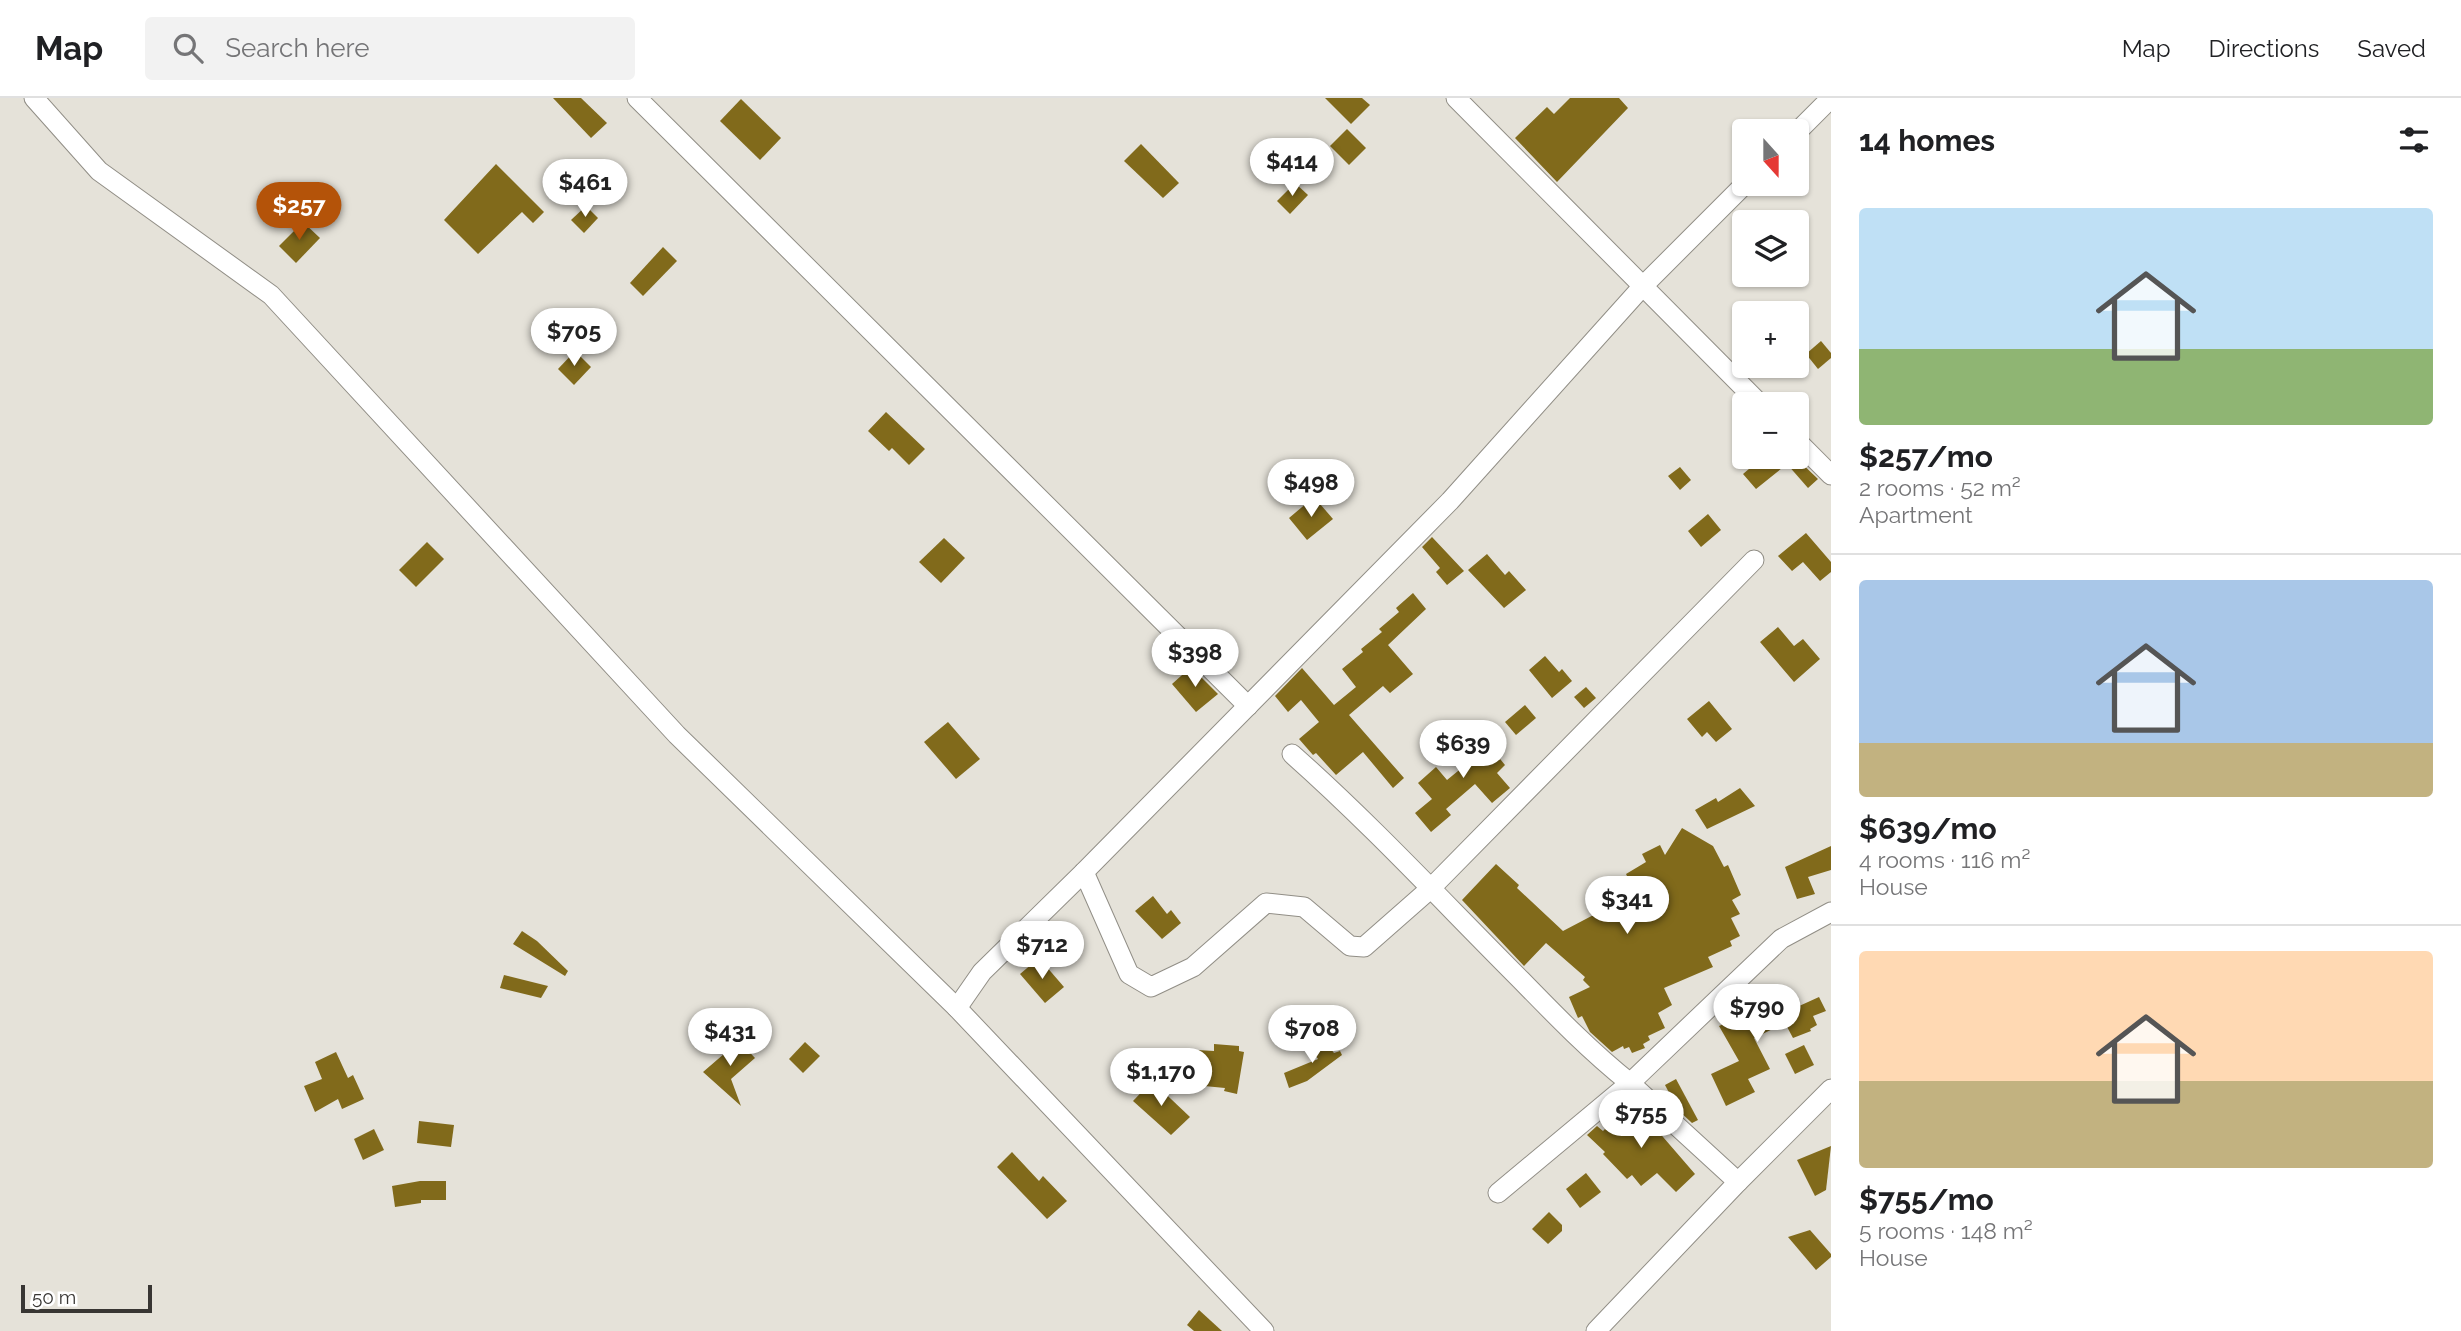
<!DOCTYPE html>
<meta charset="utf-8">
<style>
body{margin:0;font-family:Raleway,sans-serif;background:#f2f2f2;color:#202124;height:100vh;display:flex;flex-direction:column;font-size:26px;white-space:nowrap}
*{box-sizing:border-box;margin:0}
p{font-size:23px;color:#757577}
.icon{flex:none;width:38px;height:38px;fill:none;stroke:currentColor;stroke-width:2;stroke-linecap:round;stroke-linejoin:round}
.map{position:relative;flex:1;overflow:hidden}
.side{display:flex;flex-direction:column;background:#fff;width:630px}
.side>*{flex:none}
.needle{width:46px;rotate:159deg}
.controls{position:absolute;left:1732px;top:21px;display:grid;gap:14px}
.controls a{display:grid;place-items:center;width:77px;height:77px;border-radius:7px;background:#fff;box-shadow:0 2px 5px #0004;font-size:35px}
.scale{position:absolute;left:21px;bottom:18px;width:131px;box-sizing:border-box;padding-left:7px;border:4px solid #383633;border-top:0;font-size:19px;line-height:24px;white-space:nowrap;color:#383633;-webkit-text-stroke:5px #fff;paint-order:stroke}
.price{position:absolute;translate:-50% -60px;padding:0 16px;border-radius:24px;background:#fff;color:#222;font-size:23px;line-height:46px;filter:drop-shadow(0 2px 4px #0008)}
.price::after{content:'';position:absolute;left:50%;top:42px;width:21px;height:16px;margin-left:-10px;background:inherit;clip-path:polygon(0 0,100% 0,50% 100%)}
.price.active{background:#b45309;color:#fff}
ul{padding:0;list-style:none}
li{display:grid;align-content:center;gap:14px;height:371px;padding:0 28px}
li+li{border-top:2px solid #e0e0e0}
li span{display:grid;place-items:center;height:217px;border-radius:7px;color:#555}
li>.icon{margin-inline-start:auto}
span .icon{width:126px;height:126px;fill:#fffc;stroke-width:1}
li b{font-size:30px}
h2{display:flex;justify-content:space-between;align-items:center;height:84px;padding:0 28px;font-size:30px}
header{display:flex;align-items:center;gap:42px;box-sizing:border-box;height:98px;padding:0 35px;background:#fff;border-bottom:2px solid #e0e0e0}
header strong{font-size:33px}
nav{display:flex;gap:38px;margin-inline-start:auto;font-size:24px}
.search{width:490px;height:63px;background:#f2f2f2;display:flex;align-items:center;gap:18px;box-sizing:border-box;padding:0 24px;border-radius:7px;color:#757577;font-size:26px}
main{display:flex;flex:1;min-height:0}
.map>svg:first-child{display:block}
</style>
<header>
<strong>Map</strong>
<div class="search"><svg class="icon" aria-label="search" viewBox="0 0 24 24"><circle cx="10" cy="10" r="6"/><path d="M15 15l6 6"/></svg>Search here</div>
<nav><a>Map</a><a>Directions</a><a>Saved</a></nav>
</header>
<main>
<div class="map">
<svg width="1831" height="1233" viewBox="0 0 1831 1233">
<rect width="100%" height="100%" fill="#e5e2d9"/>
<!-- building -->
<g fill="#816a1b">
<polygon points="553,0 581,0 607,25 591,40"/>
<polygon points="1325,0 1362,0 1370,7 1351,26"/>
<polygon points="1570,0 1619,0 1628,10 1557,84 1515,40 1547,9 1554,16"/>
<polygon points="741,1 781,40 760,62 720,23"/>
<polygon points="1347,31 1366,50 1349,67 1330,48"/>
<polygon points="1141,46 1179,85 1163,100 1124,63"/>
<polygon points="496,66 544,114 533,125 522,114 478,156 444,122"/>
<polygon points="1295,85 1308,97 1290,116 1277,103"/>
<polygon points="586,108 598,120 584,135 571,122"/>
<polygon points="303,124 320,140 296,165 279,148"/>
<polygon points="663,149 677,163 643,198 630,185"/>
<polygon points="1821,243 1831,255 1831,260 1818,271 1806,256"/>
<polygon points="575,253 591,269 574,287 558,271"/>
<polygon points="886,314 925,351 909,367 892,350 889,353 868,333"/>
<polygon points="1763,359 1795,359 1818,381 1808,390 1787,366 1756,391 1743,376"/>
<polygon points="1680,369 1691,382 1680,392 1668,378"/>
<polygon points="1314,399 1333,421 1307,442 1289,420"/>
<polygon points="1708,416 1721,432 1701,449 1688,433"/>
<polygon points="1806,435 1831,464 1831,474 1820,483 1803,464 1792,473 1778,458"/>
<polygon points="1432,439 1464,473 1447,487 1436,474 1440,470 1422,449"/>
<polygon points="944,440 965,460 941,485 919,464"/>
<polygon points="427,444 444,461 416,489 399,472"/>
<polygon points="1487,456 1505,477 1509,473 1526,492 1504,510 1468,472"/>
<polygon points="1413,495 1426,511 1388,547 1413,576 1390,595 1383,588 1349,617 1404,680 1393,690 1363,654 1336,677 1316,655 1313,657 1299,641 1319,624 1301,602 1288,614 1275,598 1302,570 1334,607 1356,589 1342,571 1363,554 1361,551 1382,534 1379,531 1399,514 1396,510"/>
<polygon points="1778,529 1794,548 1803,541 1820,561 1794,584 1760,544"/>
<polygon points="1545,558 1559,574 1562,571 1572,583 1552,600 1529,572"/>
<polygon points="1191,569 1218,596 1196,614 1172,586"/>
<polygon points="1586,589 1596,600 1584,610 1574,599"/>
<polygon points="1709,603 1732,631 1716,644 1707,634 1702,639 1687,621"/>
<polygon points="1525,607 1536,620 1516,637 1505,624"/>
<polygon points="948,624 980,661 956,681 924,644"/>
<polygon points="1474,629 1505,667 1497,675 1510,690 1492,705 1475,686 1446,711 1451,717 1431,734 1415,715 1432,701 1418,685 1436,669 1447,682 1469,664 1454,645"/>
<polygon points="1740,690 1755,708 1707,731 1695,712 1716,700 1718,704"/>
<polygon points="1682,730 1713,748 1724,769 1728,767 1741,797 1732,802 1740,816 1731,820 1740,838 1730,843 1732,848 1708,859 1713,869 1664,890 1672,907 1658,915 1665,930 1648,938 1650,942 1643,946 1645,950 1632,955 1629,949 1624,951 1623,948 1612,954 1590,934 1582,918 1578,920 1569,899 1590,889 1583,882 1585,879 1546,845 1524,868 1462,802 1496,766 1519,787 1517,790 1563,833 1603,812 1602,809 1609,806 1608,803 1617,799 1614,791 1629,782 1626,776 1646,764 1642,756 1660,747 1665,757"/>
<polygon points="1831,748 1831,772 1808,779 1815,796 1797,801 1785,769"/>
<polygon points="1153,798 1167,816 1171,812 1181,825 1162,841 1135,813"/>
<polygon points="522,833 537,843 568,873 565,878 513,846"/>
<polygon points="1039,860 1064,889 1045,905 1020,876"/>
<polygon points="504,877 548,888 541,900 500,890"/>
<polygon points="1819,899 1826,913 1813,918 1817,927 1810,931 1811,933 1793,940 1785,925 1754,940 1770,971 1748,981 1755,994 1726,1008 1711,976 1739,963 1719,928 1726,925 1722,917 1746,906 1753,921 1783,906 1786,914"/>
<polygon points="1324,942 1334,955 1340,953 1342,957 1307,983 1289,990 1284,975 1318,961 1311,951"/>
<polygon points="739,943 755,960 731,981 741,1008 703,974"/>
<polygon points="805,944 820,958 803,975 789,961"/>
<polygon points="1214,946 1239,948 1239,953 1244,954 1237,996 1224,993 1225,990 1194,987 1197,952 1214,953"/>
<polygon points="1804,947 1814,967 1795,976 1785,956"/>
<polygon points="336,954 348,980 353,977 364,1001 342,1011 338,1001 315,1014 304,988 322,981 315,964"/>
<polygon points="1676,981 1698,1022 1692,1025 1678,1012 1665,987"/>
<polygon points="1152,983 1190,1019 1171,1037 1133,1003"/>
<polygon points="1630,1006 1657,1032 1695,1076 1676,1094 1657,1075 1641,1088 1632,1077 1627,1081 1603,1056 1605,1054 1587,1037 1597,1028 1603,1033"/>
<polygon points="419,1023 454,1027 451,1049 417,1045"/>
<polygon points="374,1031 384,1052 363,1062 354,1041"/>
<polygon points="1831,1048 1826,1092 1815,1098 1797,1062"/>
<polygon points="1012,1054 1039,1083 1043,1078 1067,1103 1047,1121 997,1069"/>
<polygon points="1586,1075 1601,1094 1580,1110 1566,1091"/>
<polygon points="420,1083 446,1083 446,1102 421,1102 421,1105 395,1109 392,1088"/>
<polygon points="1549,1114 1562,1127 1562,1133 1548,1146 1532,1131"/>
<polygon points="1810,1132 1831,1156 1831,1159 1816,1172 1788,1139"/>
<polygon points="1199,1212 1222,1233 1194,1233 1187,1227"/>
</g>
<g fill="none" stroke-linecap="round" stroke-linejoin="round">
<!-- minor casing -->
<g stroke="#918e86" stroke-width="21">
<g id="minor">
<polyline points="34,0 99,73 271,197 677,637 957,910 1264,1233"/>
<polyline points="637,0 1248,608"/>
<polyline points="1456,0 1760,306"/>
<polyline points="1797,34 1831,0"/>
<polyline points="1797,343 1831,377"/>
<path d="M1292 656C1372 727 1445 806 1521 882 1556 918 1591 954 1630 985L1781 841 1831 814"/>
<polyline points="1084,774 1129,876 1151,889 1193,869 1266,805 1304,809 1350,848 1364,849 1430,791 1754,462"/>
<polyline points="957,910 982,874 1084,774 1450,403 1642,189 1745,86"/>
<polyline points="1498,1095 1630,985 1738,1084"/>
<polyline points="1596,1233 1738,1084 1831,991"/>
</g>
</g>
<!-- minor -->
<use href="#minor" stroke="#fff" stroke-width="19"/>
</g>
</svg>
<div class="controls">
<a><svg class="needle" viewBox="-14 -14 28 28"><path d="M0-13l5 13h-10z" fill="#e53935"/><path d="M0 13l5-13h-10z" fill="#757577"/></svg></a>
<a><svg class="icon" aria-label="layers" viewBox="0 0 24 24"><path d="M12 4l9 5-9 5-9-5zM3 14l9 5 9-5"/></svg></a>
<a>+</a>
<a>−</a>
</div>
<div class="scale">50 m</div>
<b class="price" style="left:1292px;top:100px">$414</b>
<b class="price" style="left:585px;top:121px">$461</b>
<b class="price active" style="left:299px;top:144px">$257</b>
<b class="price" style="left:574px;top:270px">$705</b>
<b class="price" style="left:1311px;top:421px">$498</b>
<b class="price" style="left:1195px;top:591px">$398</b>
<b class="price" style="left:1463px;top:682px">$639</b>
<b class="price" style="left:1627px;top:838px">$341</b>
<b class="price" style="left:1042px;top:883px">$712</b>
<b class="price" style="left:1757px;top:946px">$790</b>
<b class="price" style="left:1312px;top:967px">$708</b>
<b class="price" style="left:730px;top:970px">$431</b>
<b class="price" style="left:1161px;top:1010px">$1,170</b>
<b class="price" style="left:1641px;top:1052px">$755</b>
</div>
<section class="side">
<h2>14 homes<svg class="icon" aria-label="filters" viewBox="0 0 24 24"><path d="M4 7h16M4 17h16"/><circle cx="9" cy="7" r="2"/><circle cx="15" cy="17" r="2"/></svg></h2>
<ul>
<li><span style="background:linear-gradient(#bfe0f5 65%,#8fb573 0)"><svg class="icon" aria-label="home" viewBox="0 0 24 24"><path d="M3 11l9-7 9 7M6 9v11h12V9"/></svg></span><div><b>$257/mo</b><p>2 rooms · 52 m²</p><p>Apartment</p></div></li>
<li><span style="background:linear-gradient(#a9c7e8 75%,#c2b280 0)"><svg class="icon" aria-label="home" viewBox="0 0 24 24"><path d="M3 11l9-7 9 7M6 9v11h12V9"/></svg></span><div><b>$639/mo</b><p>4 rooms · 116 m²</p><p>House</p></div></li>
<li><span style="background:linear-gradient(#ffd9b3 60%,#c2b280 0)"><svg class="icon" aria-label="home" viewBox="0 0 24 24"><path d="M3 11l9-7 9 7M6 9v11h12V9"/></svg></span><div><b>$755/mo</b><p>5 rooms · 148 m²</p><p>House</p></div></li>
</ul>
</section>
</main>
